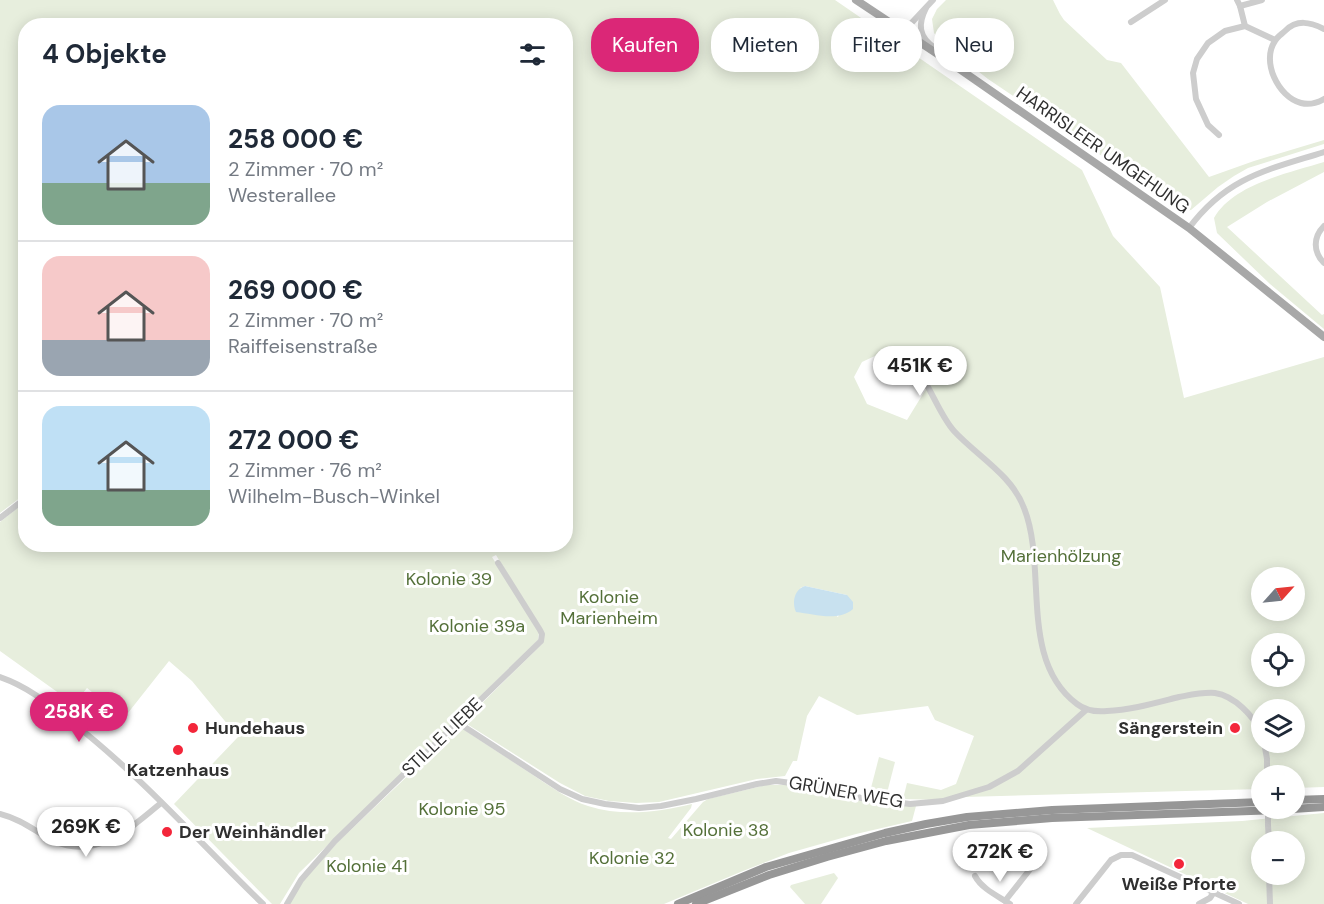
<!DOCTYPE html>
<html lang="de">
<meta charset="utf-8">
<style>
body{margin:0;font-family:"DM Sans",sans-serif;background:#f2f2f3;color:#1f2937;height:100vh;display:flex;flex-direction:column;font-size:22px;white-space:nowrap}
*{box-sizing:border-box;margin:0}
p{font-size:20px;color:#747a83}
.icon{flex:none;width:33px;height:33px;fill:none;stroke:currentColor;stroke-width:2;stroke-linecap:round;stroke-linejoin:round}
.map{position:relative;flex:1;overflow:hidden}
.details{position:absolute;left:18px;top:18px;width:555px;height:534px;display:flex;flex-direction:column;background:#fff;border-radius:24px;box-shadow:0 3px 15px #0003}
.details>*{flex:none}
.guide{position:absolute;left:591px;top:18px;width:570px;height:54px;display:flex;gap:12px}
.needle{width:39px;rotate:63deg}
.tools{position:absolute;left:1251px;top:567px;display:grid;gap:12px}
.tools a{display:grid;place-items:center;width:54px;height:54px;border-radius:50%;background:#fff;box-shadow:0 3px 15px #0003;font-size:30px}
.price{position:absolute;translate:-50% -51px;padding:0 14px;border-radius:21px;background:#fff;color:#222;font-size:20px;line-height:39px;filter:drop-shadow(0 2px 3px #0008)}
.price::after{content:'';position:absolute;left:50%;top:36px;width:18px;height:14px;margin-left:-9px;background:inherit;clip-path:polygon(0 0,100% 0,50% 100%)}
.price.current{background:#db2777;color:#fff}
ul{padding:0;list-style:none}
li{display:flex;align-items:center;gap:18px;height:150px;padding:0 24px}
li+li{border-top:2px solid #e0e1e3}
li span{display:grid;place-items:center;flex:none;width:168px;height:120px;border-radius:18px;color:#555}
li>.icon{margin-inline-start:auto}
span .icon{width:72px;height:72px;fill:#fffc;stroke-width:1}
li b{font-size:26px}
h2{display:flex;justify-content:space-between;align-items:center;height:72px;padding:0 24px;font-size:26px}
.tag{padding:0 21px;border-radius:24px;background:#fff;box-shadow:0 3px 15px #0003;font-size:21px;line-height:54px}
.tag.current{background:#db2777;color:#fff}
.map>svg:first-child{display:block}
</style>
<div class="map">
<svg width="1324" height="904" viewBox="0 0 1324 904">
<rect width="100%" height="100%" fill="#fff"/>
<!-- green -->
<g fill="#e7eedd" fill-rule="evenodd">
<path d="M0 0H835L1082 170 1113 236 1160 287 1184 398 1324 357V787L1295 788 1294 776H1262L1261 789 965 797 940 800 903 799 907 783 941 790 956 784 974 736 935 720 928 706 857 715 819 696 807 716 797 761H793L785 776 757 779 659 802 636 803 609 801 585 796 560 783 467 724 466 719 542 644 543 631 496 555 492 557 539 632 538 640 299 873 280 904H272L174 804 238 737 192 681 169 661 124 718 87 688 74 704 0 651V522L25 502 26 544H566V26H26L25 494 0 513ZM877 355 916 372 926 389 907 420 867 404 854 377 862 362ZM1262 578H1294V610H1262ZM805 586 847 595 838 617 800 588ZM1262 644H1294V676H1262ZM1262 710H1294V742H1262Z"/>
<polygon points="946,0 1053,0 1060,14 1064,20 1107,60 1121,63 1209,177 1254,161 1324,140 1324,144 1248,168 1234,176 1218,187 1191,210 1185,211 1182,210 988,79 942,43 934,33 932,19 937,9"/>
<path d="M1324 162V172L1267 202 1227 227 1322 315 1324 314V329L1270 284 1217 233 1214 218C1233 184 1289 173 1324 162Z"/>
<path d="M463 729C487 745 512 761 536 777 551 787 571 801 588 806 623 817 658 812 692 804L691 808 668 838 671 839 703 802 708 799 766 785H786L862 800 916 806 912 821 856 834 789 853 743 871 664 904H289L303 880 339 841 455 731Z"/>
<polygon points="879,757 895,762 887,793 871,788"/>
<path d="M1324 813V904H1248L1087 828 1242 821ZM1262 842H1294V874H1262Z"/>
<polygon points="834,873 838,878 821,904 805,904 790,887 791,885"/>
</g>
<!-- water -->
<path fill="#c8e1ef" d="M805 586 847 595 853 602V609C838 622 814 614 796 612 792 602 794 590 805 586Z"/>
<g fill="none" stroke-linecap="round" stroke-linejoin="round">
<!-- minor -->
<g stroke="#cdcdcd" stroke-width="6">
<polyline points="1237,0 1240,6 1245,26"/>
<polyline points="1240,6 1262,0"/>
<path d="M926 8C918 24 918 37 935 48"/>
<polyline points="1131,22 1165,0"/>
<path d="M1324 29C1310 22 1297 19 1285 31 1282 34 1277 37 1275 41 1261 61 1278 97 1301 103 1309 105 1317 103 1324 99"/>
<polyline points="903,32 933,0"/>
<polyline points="1219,135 1208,125 1196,99 1193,73 1197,59 1208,43 1225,31 1245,26 1275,40"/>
<path d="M1324 226C1313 237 1313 252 1324 263"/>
<path d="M1189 228C1227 177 1267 170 1324 152"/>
<path d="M903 364 914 368 919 372C931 389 941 417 954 431 977 456 1012 475 1024 508 1048 568 1018 660 1077 704 1086 711 1096 712 1107 711 1131 710 1155 703 1179 697 1190 695 1203 692 1215 693 1235 696 1253 716 1262 733"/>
<polyline points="0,518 26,498"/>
<path d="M0 677C29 687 50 705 73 723 142 777 200 843 263 904"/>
<polyline points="457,722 560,789 582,799 605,804 639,808 661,806 696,799 757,784 776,781 814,786 861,798 910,804 943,801 989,787 1018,771 1086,710"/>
<polyline points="1264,742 1267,759 1267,776"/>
<path d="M0 814C23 820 34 831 54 841 96 860 131 828 161 803"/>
<polyline points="1268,825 1269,842"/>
<polyline points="1269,874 1270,904"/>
<path d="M975 876C982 889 998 896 1010 904"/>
<polyline points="1005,901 1035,863"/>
<polyline points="287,904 301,880 335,841 541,641 542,634 540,630 498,563"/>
<polyline points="1076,904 1111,860 1121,855 1132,855 1239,904"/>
<polyline points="1199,904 1210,898 1214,892"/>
</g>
<!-- major -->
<polyline stroke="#a8a8a8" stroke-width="8" points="856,0 945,59 1189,228 1324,337"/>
<!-- highway -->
<g stroke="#979797" stroke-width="8">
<polyline points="1294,800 1324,799"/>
<polyline points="678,904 766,867 885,833 926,824 967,817 1052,810 1262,802"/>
<polyline points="696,904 769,875 827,857 886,841 969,825 1052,818 1277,810 1324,807"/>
</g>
<!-- minor-bridge -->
<polyline stroke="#cdcdcd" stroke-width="6" points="1268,808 1268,825"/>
</g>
<!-- markers -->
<g fill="#f3263a" stroke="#fff" stroke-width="2">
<circle cx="193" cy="728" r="6"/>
<circle cx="1235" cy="728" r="6"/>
<circle cx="178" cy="750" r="6"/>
<circle cx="167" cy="832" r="6"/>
<circle cx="1179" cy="864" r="6"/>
</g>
<g text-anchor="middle" stroke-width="6" stroke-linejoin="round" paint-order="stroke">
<!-- street labels -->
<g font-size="18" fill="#303030" stroke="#fff">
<text transform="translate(1103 150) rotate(35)" y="6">HARRISLEER UMGEHUNG</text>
<text transform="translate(442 737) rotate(-44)" y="6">STILLE LIEBE</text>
<text transform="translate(846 792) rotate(10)" y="6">GRÜNER WEG</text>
</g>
<!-- park labels -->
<g font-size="18" fill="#547039" stroke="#fff">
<text x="1061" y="562">Marienhölzung</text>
<text x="449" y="585">Kolonie 39</text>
<text x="609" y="603">Kolonie<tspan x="609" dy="21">Marienheim</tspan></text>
<text x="477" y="632">Kolonie 39a</text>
<text x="462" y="815">Kolonie 95</text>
<text x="726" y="836">Kolonie 38</text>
<text x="632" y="864">Kolonie 32</text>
<text x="367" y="872">Kolonie 41</text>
</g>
<!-- poi labels -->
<g font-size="18" font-weight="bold" fill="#303030" stroke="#fff" text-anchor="start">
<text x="205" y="734">Hundehaus</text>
<text x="1223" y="734" text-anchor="end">Sängerstein</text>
<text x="178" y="776" text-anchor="middle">Katzenhaus</text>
<text x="179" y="838">Der Weinhändler</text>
<text x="1179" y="890" text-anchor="middle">Weiße Pforte</text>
</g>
</g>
</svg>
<div class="tools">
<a><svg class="needle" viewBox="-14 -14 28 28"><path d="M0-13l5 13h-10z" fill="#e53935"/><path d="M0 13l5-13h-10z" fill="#747a83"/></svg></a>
<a><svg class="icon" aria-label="locate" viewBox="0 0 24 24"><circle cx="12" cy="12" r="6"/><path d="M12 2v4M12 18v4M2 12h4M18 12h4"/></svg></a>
<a><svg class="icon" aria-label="layers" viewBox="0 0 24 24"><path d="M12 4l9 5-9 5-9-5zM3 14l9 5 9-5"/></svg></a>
<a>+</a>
<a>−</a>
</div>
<b class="price" style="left:920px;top:397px">451K €</b>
<b class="price current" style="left:79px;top:743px">258K €</b>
<b class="price" style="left:86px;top:858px">269K €</b>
<b class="price" style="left:1000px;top:883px">272K €</b>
<div class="guide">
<a class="tag current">Kaufen</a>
<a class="tag">Mieten</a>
<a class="tag">Filter</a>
<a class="tag">Neu</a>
</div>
<section class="details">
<h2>4 Objekte<svg class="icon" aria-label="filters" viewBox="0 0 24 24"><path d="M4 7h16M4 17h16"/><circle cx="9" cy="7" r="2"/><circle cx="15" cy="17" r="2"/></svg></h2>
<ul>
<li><span style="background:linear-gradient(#a9c7e8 65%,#7fa58c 0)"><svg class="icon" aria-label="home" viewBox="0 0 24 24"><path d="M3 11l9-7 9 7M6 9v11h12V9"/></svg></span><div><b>258 000 €</b><p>2 Zimmer · 70 m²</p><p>Westerallee</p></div></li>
<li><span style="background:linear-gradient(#f6c9c9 70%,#9aa5b1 0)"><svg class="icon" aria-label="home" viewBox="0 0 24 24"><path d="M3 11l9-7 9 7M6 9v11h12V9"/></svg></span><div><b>269 000 €</b><p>2 Zimmer · 70 m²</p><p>Raiffeisenstraße</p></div></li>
<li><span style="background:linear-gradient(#bfe0f5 70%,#7fa58c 0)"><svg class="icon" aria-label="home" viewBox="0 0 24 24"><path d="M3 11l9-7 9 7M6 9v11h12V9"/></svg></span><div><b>272 000 €</b><p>2 Zimmer · 76 m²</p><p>Wilhelm-Busch-Winkel</p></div></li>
</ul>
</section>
</div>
